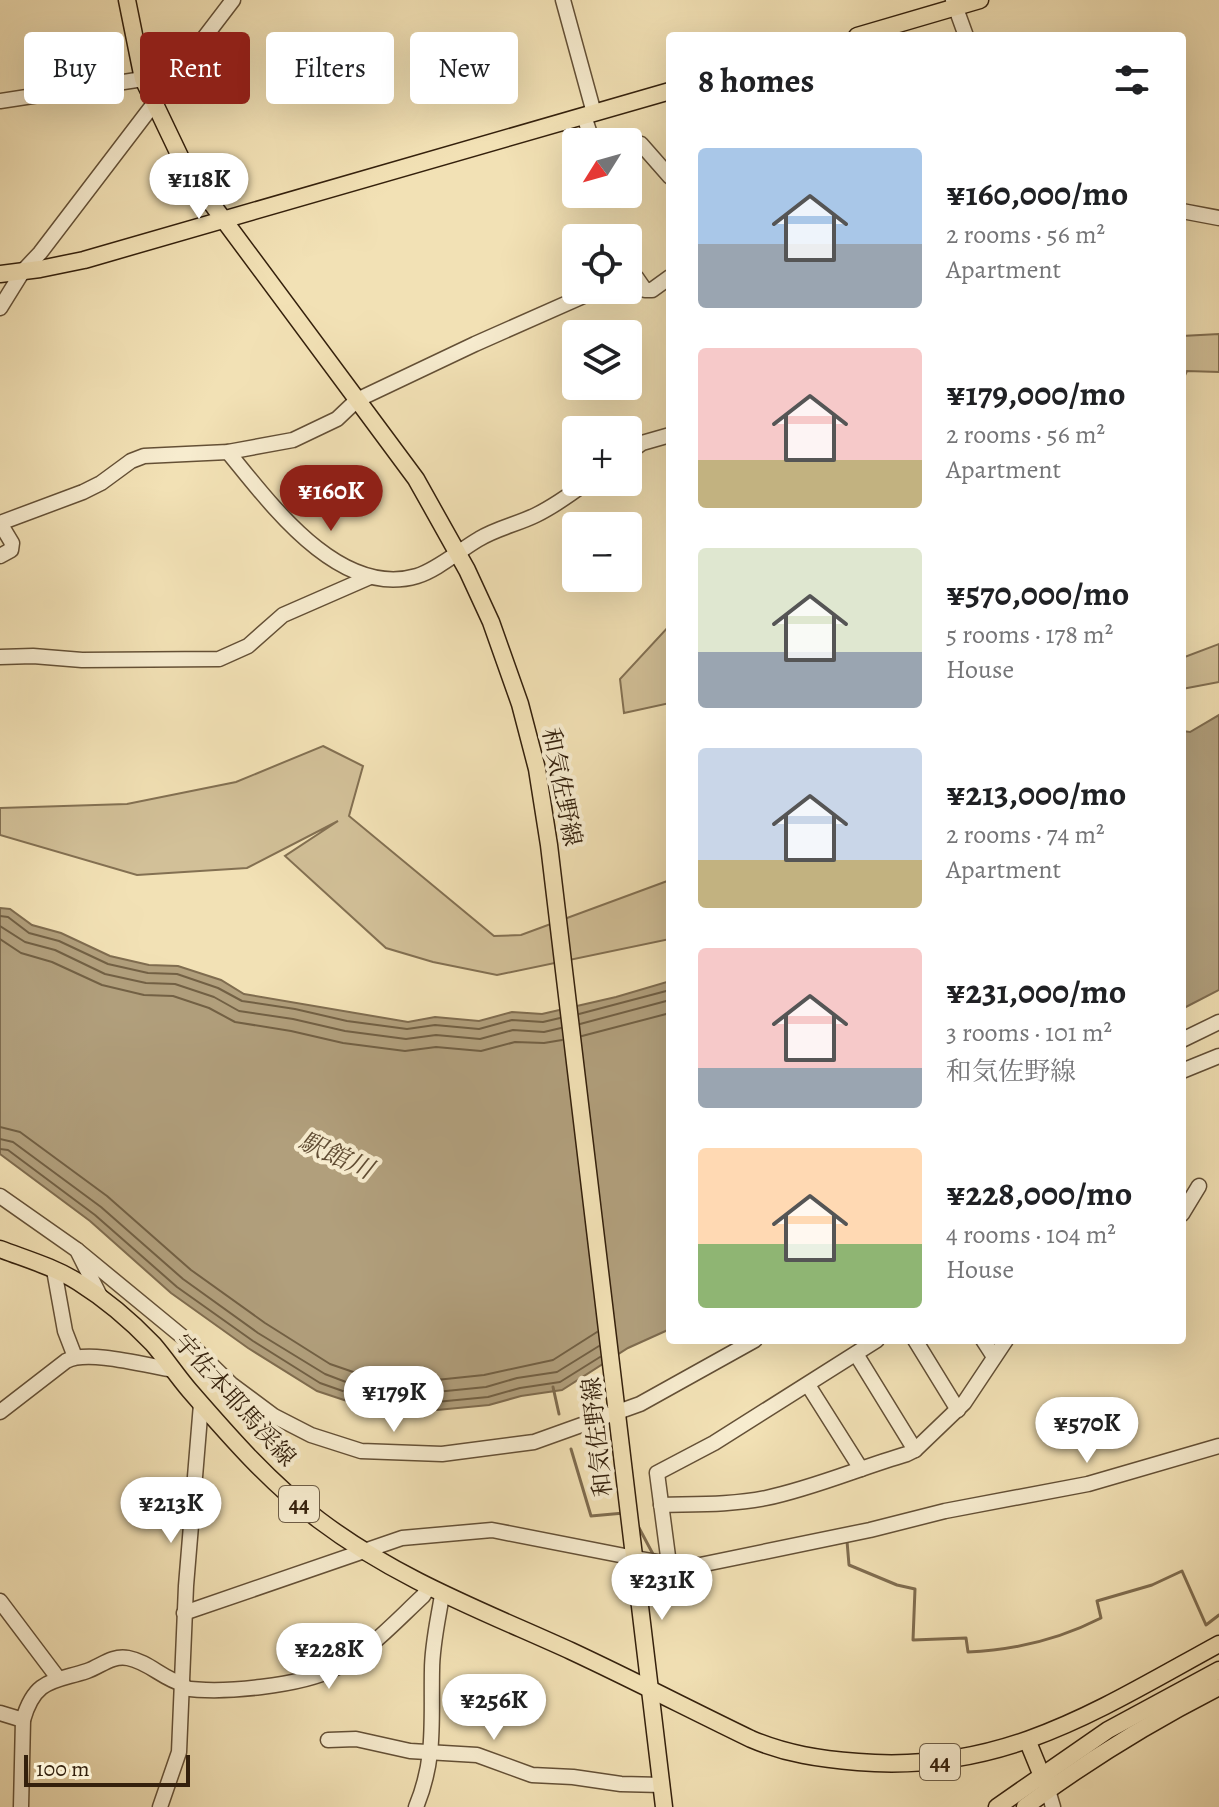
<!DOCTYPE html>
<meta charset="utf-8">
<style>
body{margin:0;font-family:Alegreya,"Noto Serif JP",serif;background:#f2f2f2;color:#202124;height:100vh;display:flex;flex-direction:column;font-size:30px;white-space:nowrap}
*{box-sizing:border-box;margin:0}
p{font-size:26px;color:#757577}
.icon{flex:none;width:44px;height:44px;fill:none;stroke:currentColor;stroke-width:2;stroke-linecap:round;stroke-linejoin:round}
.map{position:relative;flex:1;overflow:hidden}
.panel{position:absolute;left:666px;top:32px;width:520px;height:1312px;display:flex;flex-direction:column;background:#fff;border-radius:8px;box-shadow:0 8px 32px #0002}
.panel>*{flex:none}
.top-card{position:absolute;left:24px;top:32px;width:522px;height:72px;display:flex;gap:16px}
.needle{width:52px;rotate:233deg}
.controls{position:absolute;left:562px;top:128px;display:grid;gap:16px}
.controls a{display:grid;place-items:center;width:80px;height:80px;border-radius:8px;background:#fff;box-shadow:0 8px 32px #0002;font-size:40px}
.scale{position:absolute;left:24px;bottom:20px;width:166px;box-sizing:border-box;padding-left:8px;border:4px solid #34200c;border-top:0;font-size:22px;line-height:28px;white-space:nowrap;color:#34200c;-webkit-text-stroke:6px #f7eccf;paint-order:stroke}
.price{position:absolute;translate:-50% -68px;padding:0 18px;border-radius:28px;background:#fff;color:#222;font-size:26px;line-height:52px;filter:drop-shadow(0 2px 4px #0008)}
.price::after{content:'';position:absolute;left:50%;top:48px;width:24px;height:18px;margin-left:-12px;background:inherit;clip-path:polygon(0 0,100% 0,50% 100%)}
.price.active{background:#8f2418;color:#fff}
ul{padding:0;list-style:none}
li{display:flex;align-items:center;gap:24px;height:200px;padding:0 32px}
li span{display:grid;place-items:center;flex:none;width:224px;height:160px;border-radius:8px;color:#555}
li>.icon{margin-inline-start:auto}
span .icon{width:96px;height:96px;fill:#fffc;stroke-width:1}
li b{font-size:34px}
h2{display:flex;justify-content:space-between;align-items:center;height:96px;padding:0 32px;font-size:34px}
.chip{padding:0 28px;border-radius:8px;background:#fff;box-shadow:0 8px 32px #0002;font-size:28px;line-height:72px}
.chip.active{background:#8f2418;color:#fff}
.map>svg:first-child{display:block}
</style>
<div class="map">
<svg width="1219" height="1807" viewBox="0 0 1219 1807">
<rect width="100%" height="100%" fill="#f2e1b5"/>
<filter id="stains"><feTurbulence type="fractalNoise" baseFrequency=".0025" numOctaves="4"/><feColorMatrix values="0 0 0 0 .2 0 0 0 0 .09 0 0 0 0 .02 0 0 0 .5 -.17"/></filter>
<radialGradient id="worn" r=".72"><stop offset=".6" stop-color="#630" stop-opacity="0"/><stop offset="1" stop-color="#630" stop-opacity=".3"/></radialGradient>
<!-- green -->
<g fill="#d2c098" stroke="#837052" stroke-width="2">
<polygon points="1219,334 1219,372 1187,371 1182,382 1182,336"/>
<polygon points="670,625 670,703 624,713 620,679"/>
<polygon points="1219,644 1219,682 1182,689 1182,658"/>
<polygon points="323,746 363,766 349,816 494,936 521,935 670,880 670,939 497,975 433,962 386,948 285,856 338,821 247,868 137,875 0,835 0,808 127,804 236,782"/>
</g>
<!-- water -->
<g fill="#b19f7c" stroke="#7f6c4f" stroke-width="2">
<polygon points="1219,715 1219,990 1182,1009 1182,731 1190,732"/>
<polygon points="0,908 10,909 32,925 61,933 110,956 149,965 178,966 221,980 244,994 408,1022 435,1017 479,1021 512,1012 542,1014 616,997 670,981 670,1329 628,1348 562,1390 521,1396 489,1405 437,1410 356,1404 317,1391 248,1348 171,1293 90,1221 0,1154"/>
</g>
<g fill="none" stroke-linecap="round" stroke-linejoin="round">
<!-- shore -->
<g stroke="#726044" stroke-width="2">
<polyline points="0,916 8,917 29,933 59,941 108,964 148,973 177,974 218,988 242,1001 295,1009 347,1021 407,1029 435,1025 479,1029 512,1020 543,1022 560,1018"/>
<polyline points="0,926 25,942 55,950 105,974 146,983 175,984 214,997 239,1011 293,1019 345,1031 406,1039 436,1035 480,1039 513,1030 544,1032 561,1028"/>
<polyline points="0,939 21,953 52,962 102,985 144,995 173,996 209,1008 235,1022 291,1031 343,1043 405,1051 436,1047 481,1051 515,1042 544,1043 562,1040"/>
<polyline points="579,1014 670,990"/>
<polyline points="580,1024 670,1000"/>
<polyline points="582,1036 670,1013"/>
<polyline points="0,1127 20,1132 107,1196 191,1270 265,1323 330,1364 362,1375 436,1380 484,1375 553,1360 597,1332"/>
<polyline points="0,1139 13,1142 101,1207 183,1279 258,1333 325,1374 359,1387 436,1392 486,1387 517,1378 557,1372 599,1346"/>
<polyline points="0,1149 8,1150 95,1215 177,1287 253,1341 320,1383 357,1396 436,1402 488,1397 520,1388 560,1382 600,1357"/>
</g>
<!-- stream -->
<g stroke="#7f6c4f" stroke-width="3">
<polyline points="553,1387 559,1414"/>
<polyline points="571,1449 591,1516 624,1513"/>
<polyline points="637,1524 654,1556"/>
<path d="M847 1541 849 1565 897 1585 915 1589 913 1640 966 1638 968 1652C1016 1650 1058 1640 1101 1618L1097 1601 1152 1585 1182 1571 1206 1625 1219 1615"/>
</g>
<!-- minor casing -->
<g stroke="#645036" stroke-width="17">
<g id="minor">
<polyline points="563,0 594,113"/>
<polyline points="953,0 966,36"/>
<polyline points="0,101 143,79"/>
<polyline points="584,116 592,140 596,142"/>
<polyline points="628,142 641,144 670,177"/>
<polyline points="1182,211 1219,218"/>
<polyline points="628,276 636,277 645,290 652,290 670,277"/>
<polyline points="0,308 23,271 40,253 233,0"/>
<path d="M228 452C270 503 339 599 417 576 437 570 460 550 479 539 497 528 518 524 536 515 554 506 571 494 587 482"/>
<polyline points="628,453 642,443 670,435"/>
<polyline points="0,523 83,492 101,483 131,461 144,456 228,452 293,440 337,419 357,400 475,344 597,290"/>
<polyline points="0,523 12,543 11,550 0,556"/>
<polyline points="0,657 33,656 82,660 219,659 248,646 283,615 370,577"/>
<polyline points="1182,1040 1219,1022"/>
<polyline points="1182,1071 1219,1056"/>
<polyline points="0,1196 77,1250 101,1298"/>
<polyline points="1182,1214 1199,1186"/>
<polyline points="77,1250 184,1338 231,1384 274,1416 311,1435 361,1451 442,1454 534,1442 640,1404 755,1340"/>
<polyline points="54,1270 65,1331 75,1357"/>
<polyline points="915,1340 958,1410"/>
<polyline points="983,1340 994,1357"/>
<polyline points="856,1354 915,1450"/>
<polyline points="808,1385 861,1469"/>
<path d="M0 1412 66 1361C88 1349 148 1366 174 1370"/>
<path d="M661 1505C696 1504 731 1505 766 1498 814 1488 859 1468 907 1454L915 1450 964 1403 1006 1340"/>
<polyline points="669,1564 657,1473 714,1443 877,1340"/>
<polyline points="0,1601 58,1678"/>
<polyline points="184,1613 402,1538 492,1530 635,1558 669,1564 700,1565 870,1530 945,1511 1088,1484 1219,1446"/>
<path d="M183 1688C222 1694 301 1686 336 1668 369 1651 396 1621 423 1596L428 1588"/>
<polyline points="0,1713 23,1720"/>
<polyline points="328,1740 356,1739 410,1751 477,1755 532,1775 573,1777 621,1784 662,1785"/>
<polyline points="1048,1790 1053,1807"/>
<path d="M21 1807 23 1720C35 1678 54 1682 87 1671 101 1666 112 1655 128 1658 149 1662 163 1679 183 1684"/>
<polyline points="160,1807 179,1752 186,1586 201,1404"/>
<path d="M416 1807C436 1759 431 1721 432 1670 432 1645 438 1620 442 1595"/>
</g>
</g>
<!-- major casing -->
<g stroke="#34200c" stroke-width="19">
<g id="major">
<polyline points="127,0 143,79 186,169 416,479 467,570 491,622 520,704 537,769 549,845 664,1807"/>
<polyline points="857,36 980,0"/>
<polyline points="0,274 40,269 84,260 670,91"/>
<path d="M0 1249C26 1259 54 1267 78 1282 105 1299 131 1321 153 1344 166 1359 177 1376 190 1391 230 1437 270 1483 319 1520 397 1579 483 1611 571 1651 631 1679 691 1710 751 1739 786 1754 820 1759 858 1762 1003 1774 1098 1710 1219 1644"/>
<polyline points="1028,1742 1044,1781"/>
<polyline points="997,1807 1108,1730 1219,1670"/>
<path d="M1025 1807C1087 1761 1150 1722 1219 1687"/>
</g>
</g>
<!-- minor -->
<use href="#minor" stroke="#f7eccf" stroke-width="14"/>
<!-- major -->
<use href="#major" stroke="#f2e1b5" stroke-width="16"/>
</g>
<g text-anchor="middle" stroke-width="8" stroke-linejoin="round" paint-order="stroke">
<!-- shield labels -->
<g fill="#f7eccf" stroke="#6e5d46" stroke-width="2">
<rect x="279" y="1486" width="40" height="36" rx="6"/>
<rect x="920" y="1744" width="40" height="36" rx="6"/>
</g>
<g font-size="22" font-weight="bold" fill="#34200c">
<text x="299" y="1512">44</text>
<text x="940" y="1770">44</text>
</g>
<!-- street labels -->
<g font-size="24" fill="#34200c" stroke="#f7eccf">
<text transform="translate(562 787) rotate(79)" y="8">和気佐野線</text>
<text transform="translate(235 1400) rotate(48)" y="8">宇佐本耶馬渓線</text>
<text transform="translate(597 1437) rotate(-96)" y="8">和気佐野線</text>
</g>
<!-- water labels -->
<g font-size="26" font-style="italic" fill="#604c33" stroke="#f7eccf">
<text transform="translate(336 1155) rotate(24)" y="9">駅館川</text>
</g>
</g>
<rect width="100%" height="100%" filter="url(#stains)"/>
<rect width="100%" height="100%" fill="url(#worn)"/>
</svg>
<div class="controls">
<a><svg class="needle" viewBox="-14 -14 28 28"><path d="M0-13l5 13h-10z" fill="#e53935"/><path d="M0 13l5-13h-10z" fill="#757577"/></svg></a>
<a><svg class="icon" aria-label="locate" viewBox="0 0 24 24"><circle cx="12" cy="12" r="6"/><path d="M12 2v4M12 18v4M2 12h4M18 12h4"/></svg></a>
<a><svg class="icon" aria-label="layers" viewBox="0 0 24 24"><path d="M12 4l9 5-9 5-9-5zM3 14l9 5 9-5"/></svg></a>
<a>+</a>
<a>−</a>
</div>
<div class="scale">100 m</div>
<b class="price" style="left:199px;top:221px">¥118K</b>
<b class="price active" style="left:331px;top:533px">¥160K</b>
<b class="price" style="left:394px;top:1434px">¥179K</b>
<b class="price" style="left:1087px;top:1465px">¥570K</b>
<b class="price" style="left:171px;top:1545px">¥213K</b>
<b class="price" style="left:662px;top:1622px">¥231K</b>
<b class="price" style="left:329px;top:1691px">¥228K</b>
<b class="price" style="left:494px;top:1742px">¥256K</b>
<div class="top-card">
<a class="chip">Buy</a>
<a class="chip active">Rent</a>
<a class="chip">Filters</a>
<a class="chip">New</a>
</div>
<section class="panel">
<h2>8 homes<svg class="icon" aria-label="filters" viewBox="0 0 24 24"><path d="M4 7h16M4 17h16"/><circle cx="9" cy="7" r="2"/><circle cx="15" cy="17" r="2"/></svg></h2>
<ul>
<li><span style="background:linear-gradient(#a9c7e8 60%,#9aa5b1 0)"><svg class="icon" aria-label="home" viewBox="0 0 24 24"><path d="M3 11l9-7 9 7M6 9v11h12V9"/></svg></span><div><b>¥160,000/mo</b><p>2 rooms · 56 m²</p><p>Apartment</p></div></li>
<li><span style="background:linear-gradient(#f6c9c9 70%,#c2b280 0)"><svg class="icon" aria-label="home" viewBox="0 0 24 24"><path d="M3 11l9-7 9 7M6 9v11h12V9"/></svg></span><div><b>¥179,000/mo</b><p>2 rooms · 56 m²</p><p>Apartment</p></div></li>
<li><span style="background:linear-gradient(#dfe7d0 65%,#9aa5b1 0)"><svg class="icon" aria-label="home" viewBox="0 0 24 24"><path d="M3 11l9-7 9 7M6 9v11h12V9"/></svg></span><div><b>¥570,000/mo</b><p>5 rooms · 178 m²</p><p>House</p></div></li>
<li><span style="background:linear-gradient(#c9d6e8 70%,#c2b280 0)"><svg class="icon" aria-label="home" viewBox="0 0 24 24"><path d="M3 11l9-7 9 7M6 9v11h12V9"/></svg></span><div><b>¥213,000/mo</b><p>2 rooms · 74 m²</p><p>Apartment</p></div></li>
<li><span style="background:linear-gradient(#f6c9c9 75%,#9aa5b1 0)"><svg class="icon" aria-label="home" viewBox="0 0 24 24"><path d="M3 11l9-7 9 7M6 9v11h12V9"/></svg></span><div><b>¥231,000/mo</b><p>3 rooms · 101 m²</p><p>和気佐野線</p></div></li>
<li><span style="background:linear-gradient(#ffd9b3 60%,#8fb573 0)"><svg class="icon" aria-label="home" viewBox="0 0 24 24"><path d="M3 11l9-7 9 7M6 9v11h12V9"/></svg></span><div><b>¥228,000/mo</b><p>4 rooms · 104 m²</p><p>House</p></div></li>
</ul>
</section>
</div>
